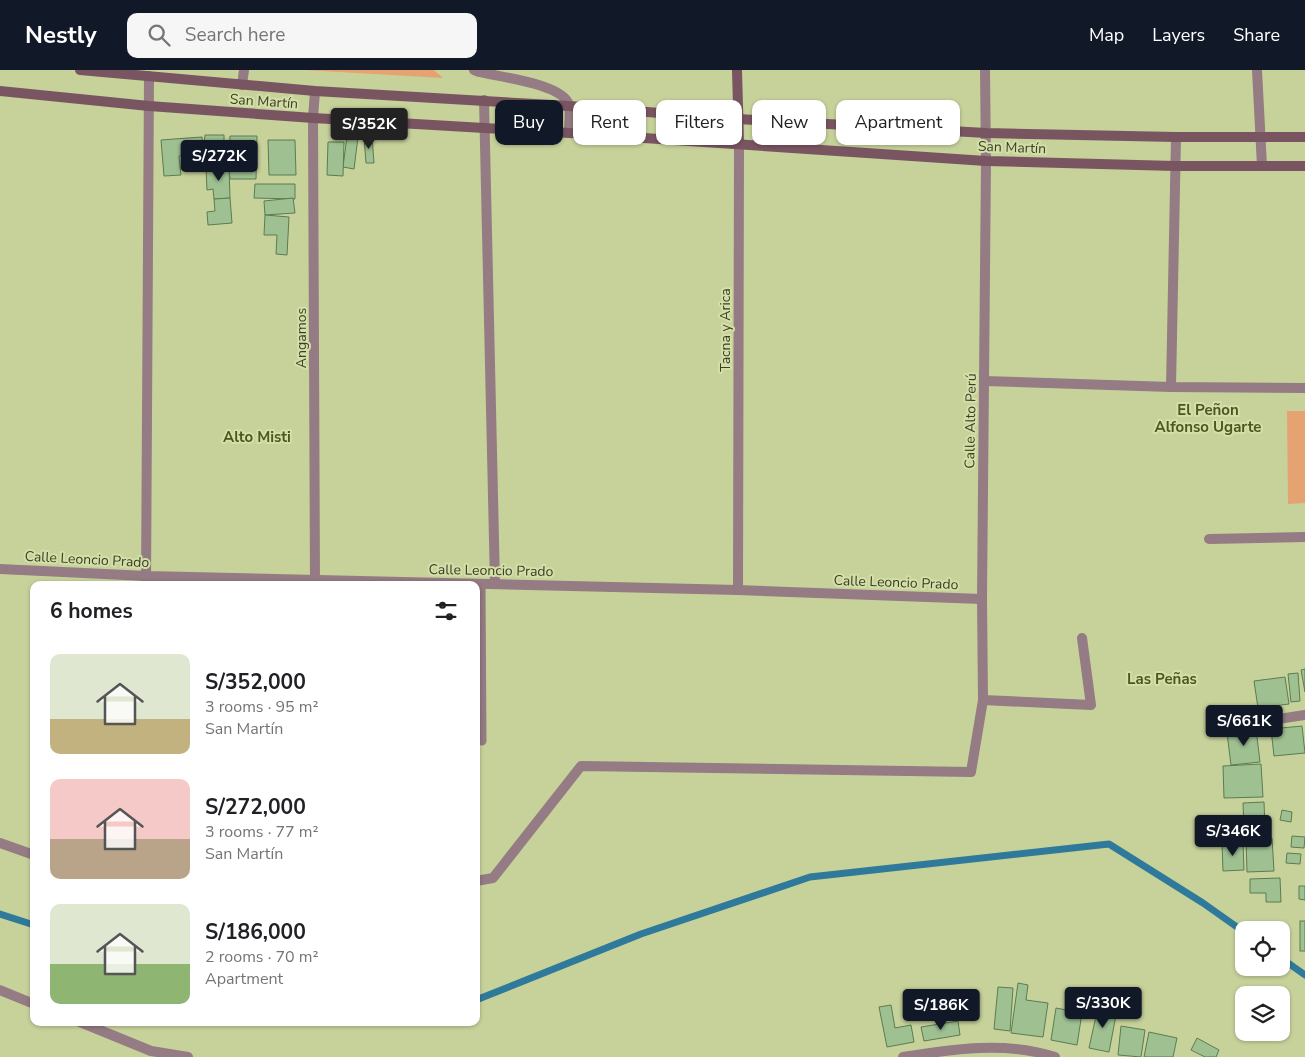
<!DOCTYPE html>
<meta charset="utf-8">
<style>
body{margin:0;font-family:"Nunito Sans",sans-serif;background:#f6f6f6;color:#202124;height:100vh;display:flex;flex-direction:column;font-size:19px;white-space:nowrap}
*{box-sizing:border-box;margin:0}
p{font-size:16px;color:#757577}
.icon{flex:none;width:28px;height:28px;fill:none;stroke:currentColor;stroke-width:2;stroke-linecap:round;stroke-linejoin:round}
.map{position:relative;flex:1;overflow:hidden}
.panel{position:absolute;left:30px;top:511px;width:450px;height:445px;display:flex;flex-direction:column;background:#fff;border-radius:10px;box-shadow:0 1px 4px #0004}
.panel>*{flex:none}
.hud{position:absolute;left:495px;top:30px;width:475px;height:45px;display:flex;gap:10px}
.fabs{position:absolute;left:1235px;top:851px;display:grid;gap:10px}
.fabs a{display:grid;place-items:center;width:55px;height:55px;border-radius:10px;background:#fff;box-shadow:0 1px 4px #0004;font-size:25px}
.price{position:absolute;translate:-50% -42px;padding:0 11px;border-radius:5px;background:#111827;color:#fff;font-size:16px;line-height:32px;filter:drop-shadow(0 1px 2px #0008)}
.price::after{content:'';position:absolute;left:50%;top:30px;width:15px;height:11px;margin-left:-8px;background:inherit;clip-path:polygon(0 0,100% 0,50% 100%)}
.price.current{background:#222;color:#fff}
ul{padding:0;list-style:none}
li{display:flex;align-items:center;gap:15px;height:125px;padding:0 20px}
li span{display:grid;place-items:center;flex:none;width:140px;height:100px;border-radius:10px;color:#555}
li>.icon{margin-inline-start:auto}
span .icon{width:60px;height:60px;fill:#fffc;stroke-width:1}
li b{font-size:21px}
h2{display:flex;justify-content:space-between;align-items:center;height:60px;padding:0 20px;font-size:21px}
.tag{padding:0 18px;border-radius:10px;background:#fff;box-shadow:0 1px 4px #0004;font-size:18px;line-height:45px}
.tag.current{background:#111827;color:#fff}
header{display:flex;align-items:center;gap:30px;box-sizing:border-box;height:70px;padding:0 25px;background:#111827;color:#fff}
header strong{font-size:24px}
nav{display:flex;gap:28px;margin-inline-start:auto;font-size:18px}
.search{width:350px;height:45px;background:#f6f6f6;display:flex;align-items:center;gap:12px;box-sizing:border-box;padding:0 18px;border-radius:10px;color:#757577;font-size:19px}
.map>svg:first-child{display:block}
</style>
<header>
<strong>Nestly</strong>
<div class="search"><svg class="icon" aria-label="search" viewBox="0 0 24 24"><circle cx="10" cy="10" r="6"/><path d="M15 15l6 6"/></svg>Search here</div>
<nav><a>Map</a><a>Layers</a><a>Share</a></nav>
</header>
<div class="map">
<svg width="1305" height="987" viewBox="0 0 1305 987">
<rect width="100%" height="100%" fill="#c7d29b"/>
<!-- green -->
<g fill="#e5a372">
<polygon points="304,0 434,0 443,8"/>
<polygon points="1287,341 1305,341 1305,433 1288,434"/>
</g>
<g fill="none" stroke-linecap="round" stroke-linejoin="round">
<!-- stream -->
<g stroke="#2f7a9b" stroke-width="7">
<polyline points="0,844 34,855"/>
<polyline points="1281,888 1305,905"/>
<polyline points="476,930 641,864 810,807 1109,774 1203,833 1244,862"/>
</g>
</g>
<!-- building -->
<g fill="#9fc192" stroke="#5c7b50">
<polygon points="205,65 224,65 224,88 205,88 203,84"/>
<polygon points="230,66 257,66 256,109 230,109 229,97"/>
<polygon points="347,66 358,67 354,99 343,97"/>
<polygon points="202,67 203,84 179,86 181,105 164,106 161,70"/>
<polygon points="364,67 372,67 374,93 366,93"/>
<polygon points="268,70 295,70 296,105 269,105"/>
<polygon points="328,72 344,72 343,106 327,105"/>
<polygon points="229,97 230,128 214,129 213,119 207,120 206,98"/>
<polygon points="255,114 295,114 295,129 254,128"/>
<polygon points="230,128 232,153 208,155 207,142 215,141 214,129"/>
<polygon points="293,128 295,143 265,145 264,131"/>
<polygon points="265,145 289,147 287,185 276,184 277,165 264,165"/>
<polygon points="1305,599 1305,622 1301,600"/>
<polygon points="1298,603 1300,631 1291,632 1288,604"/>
<polygon points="1285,607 1289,634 1258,638 1254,611"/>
<polygon points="1302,656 1305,683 1274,686 1271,659"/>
<polygon points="1256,659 1260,692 1231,695 1227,663"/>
<polygon points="1261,694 1263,727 1224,728 1223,696"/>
<polygon points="1264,732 1265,758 1244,759 1243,733"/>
<polygon points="1282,740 1292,742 1291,752 1280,750"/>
<polygon points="1292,766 1305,767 1304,778 1291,777"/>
<polygon points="1272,768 1274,801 1247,802 1246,769"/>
<polygon points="1222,773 1243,773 1244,800 1223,801"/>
<polygon points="1287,783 1301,784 1300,794 1286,793"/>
<polygon points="1280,808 1281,832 1266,832 1266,823 1250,823 1250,809"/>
<polygon points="1299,816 1305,816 1305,830 1299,829"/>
<rect x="1300" y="851" width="5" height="30"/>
<polygon points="1018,913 1028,915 1026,930 1048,933 1043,967 1011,963"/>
<polygon points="998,917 1013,918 1010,961 994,959"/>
<polygon points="945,924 951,944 941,947 936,927"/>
<polygon points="891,935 895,958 911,955 914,972 887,977 879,937"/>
<polygon points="1098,937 1117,940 1109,982 1089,978"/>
<polygon points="1056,938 1082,943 1077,975 1051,970"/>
<polygon points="958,951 960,965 924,971 921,957"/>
<polygon points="1121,956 1145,960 1141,987 1118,985"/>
<polygon points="1149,962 1177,968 1173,987 1144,987"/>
<polygon points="1197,968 1219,980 1216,987 1205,987 1191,980"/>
</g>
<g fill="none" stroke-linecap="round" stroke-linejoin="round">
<!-- lane -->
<polyline stroke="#957b83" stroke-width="9" points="481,514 482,671"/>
<!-- street -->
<g stroke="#957b83" stroke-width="10">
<path d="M474 0 479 2C500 7 563 14 569 35 571 43 569 55 569 63"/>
<polyline points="1257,0 1262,96"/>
<polyline points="242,15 244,0"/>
<polyline points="315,21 313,48 315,515"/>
<polyline points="484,30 495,514"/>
<polyline points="984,311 1171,317 1305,318"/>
<polyline points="1171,317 1176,67"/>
<polyline points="1209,469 1305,467"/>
<polyline points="0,499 147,506 738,520 982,529"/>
<polyline points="146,515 149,6"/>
<polyline points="738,520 739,74"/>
<polyline points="983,630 1091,635 1082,568"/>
<polyline points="1251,653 1305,645"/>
<polyline points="0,773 34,785"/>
<polyline points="476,811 493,808 581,696 971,702 983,630 982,529 986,91 985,0"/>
<polyline points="0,920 34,934"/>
<polyline points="80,952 151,981 188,987"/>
<path d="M903 987C953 979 1006 971 1055 987"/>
</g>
<!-- secondary -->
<g stroke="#795561" stroke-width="10">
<polyline points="80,0 315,21 569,36 738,49 986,63 1176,67 1305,67"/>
<polyline points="737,0 739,74"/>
<polyline points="0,21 149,36 313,48 569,63 986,91 1175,96 1305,96"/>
</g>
</g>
<g text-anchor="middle" stroke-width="4" stroke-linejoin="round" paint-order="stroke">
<!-- street labels -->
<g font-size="14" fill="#3a3f28" stroke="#d4dfa7">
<text transform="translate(264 31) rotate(4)" y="5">San Martín</text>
<text transform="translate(1012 77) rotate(2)" y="5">San Martín</text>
<text transform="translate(725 260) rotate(-90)" y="5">Tacna y Arica</text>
<text transform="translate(301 268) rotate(-90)" y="5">Angamos</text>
<text transform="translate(970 351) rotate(-89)" y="5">Calle Alto Perú</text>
<text transform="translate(87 489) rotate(3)" y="5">Calle Leoncio Prado</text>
<text transform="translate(491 500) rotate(1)" y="5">Calle Leoncio Prado</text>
<text transform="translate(896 512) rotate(2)" y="5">Calle Leoncio Prado</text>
</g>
<!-- neighbourhood labels -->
<g font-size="15" font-weight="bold" fill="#4d5522" stroke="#d4dfa7">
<text x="1208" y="345">El Peñon<tspan x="1208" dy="17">Alfonso Ugarte</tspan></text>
<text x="257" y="372">Alto Misti</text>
<text x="1162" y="614">Las Peñas</text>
</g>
</g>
</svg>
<div class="fabs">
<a><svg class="icon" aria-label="locate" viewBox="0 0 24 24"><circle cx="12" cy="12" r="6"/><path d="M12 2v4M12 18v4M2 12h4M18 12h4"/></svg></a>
<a><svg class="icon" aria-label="layers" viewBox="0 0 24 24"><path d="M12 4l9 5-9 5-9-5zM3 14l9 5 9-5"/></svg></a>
</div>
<b class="price current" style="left:369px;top:80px">S/352K</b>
<b class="price" style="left:219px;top:112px">S/272K</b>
<b class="price" style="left:1244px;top:677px">S/661K</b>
<b class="price" style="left:1233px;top:787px">S/346K</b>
<b class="price" style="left:1103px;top:959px">S/330K</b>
<b class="price" style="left:941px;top:961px">S/186K</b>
<div class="hud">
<a class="tag current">Buy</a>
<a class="tag">Rent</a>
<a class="tag">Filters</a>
<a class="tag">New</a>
<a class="tag">Apartment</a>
</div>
<section class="panel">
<h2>6 homes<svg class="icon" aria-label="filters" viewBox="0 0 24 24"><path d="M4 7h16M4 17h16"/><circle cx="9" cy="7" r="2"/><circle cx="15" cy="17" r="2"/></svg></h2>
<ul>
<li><span style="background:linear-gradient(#dfe7d0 65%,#c2b280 0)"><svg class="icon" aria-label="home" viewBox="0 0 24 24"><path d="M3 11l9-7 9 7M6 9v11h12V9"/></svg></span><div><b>S/352,000</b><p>3 rooms · 95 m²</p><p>San Martín</p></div></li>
<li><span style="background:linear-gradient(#f6c9c9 60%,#b9a48a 0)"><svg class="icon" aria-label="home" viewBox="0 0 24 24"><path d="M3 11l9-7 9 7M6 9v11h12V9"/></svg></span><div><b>S/272,000</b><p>3 rooms · 77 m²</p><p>San Martín</p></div></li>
<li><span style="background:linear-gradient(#dfe7d0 60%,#8fb573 0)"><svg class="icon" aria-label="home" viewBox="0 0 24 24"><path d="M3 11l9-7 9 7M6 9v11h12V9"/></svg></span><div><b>S/186,000</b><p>2 rooms · 70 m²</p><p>Apartment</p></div></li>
</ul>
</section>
</div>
